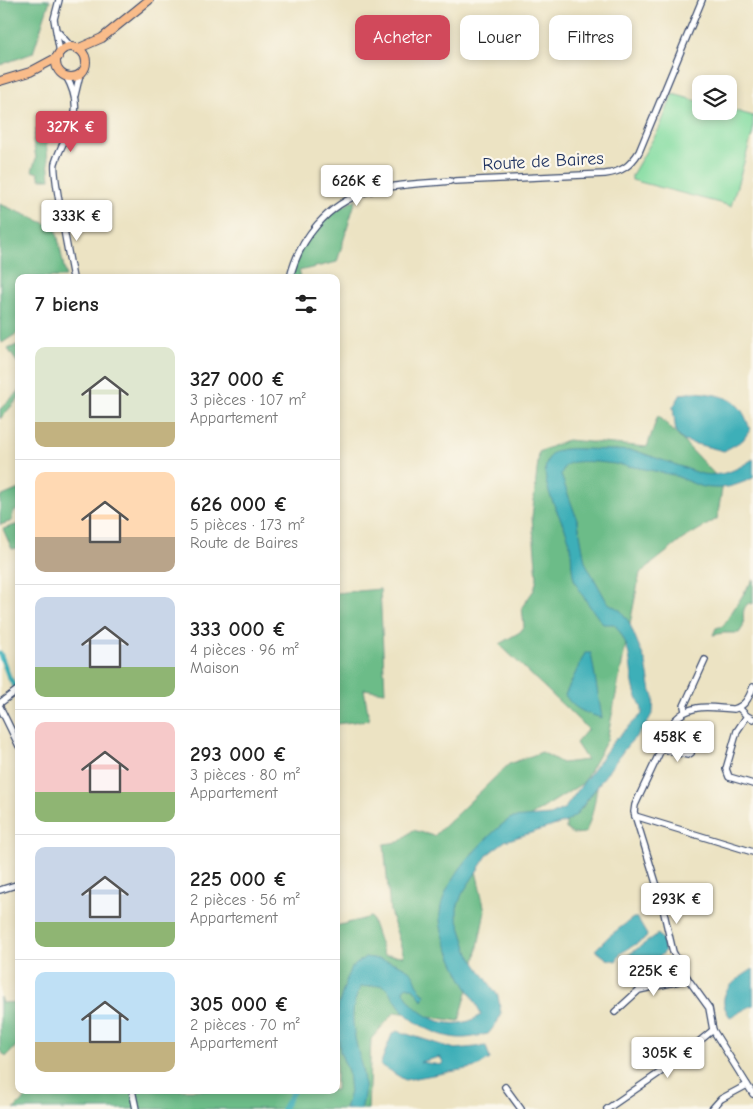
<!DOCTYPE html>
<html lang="fr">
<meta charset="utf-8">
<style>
body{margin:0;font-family:"Comic Neue",sans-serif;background:#f2f2f2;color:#222;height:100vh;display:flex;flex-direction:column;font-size:19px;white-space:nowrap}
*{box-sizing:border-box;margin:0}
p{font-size:16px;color:#767676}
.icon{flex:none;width:28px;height:28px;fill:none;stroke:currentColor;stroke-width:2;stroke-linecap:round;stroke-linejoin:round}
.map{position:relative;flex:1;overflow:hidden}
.panel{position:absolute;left:15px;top:274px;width:325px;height:820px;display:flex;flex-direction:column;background:#fff;border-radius:10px;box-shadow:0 2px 8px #0003}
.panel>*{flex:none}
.hud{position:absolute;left:355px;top:15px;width:322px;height:45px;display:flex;gap:10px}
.tools{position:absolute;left:692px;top:75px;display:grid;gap:10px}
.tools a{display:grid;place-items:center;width:45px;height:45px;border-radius:10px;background:#fff;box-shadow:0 2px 8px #0003;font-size:25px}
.price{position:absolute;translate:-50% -42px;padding:0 11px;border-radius:5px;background:#fff;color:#222;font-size:16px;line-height:32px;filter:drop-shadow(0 1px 2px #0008)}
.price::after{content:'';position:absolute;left:50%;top:30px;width:15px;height:11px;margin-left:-8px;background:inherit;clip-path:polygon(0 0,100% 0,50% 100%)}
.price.active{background:#d1495b;color:#fff}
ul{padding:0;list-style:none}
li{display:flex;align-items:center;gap:15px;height:125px;padding:0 20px}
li+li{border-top:1px solid #e0e0e0}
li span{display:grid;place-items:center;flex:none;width:140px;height:100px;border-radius:10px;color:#555}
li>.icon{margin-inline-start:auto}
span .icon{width:60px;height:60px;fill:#fffc;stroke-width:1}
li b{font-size:21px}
h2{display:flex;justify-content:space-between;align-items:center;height:60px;padding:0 20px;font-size:21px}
.chip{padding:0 18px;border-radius:10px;background:#fff;box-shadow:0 2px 8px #0003;font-size:18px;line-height:45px}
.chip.active{background:#d1495b;color:#fff}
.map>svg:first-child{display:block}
</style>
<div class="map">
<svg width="753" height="1109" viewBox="0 0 753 1109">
<rect width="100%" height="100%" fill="#fbf7ec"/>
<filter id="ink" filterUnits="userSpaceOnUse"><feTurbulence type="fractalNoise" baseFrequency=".02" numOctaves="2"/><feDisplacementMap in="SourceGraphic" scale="10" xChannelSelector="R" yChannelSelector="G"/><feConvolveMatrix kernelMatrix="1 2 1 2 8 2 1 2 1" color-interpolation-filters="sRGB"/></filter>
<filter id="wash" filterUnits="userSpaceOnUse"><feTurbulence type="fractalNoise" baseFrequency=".0096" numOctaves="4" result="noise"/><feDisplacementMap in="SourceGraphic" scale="20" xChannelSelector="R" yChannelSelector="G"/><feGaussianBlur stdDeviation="1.12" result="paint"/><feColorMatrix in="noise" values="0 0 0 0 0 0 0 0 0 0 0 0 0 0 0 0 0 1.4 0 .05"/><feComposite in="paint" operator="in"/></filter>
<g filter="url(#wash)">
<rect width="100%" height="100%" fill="#ece3c3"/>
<!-- green -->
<polygon fill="#85dda2" stroke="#508680" points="673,94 701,102 701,111 729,111 729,109 753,116 753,132 731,206 632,180 632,175 659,129"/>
<!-- forest -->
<g fill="#6cbc88" stroke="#447673">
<polygon points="0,0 50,0 33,53 0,65"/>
<polygon points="36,129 45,132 50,179 40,179 38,173 32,171 36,158 33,141"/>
<polygon points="356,199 337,262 299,271 301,277 289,278 296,256 322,219"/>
<polygon points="0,204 56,228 66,277 19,278 19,332 2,343 0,340"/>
<polygon points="19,344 19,365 8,349"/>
<polygon points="19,391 19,398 0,419 0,409"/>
<polygon points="658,415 723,483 717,519 683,539 640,573 607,740 583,783 472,853 485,911 474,967 459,1021 395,1012 371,1039 368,1109 14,1109 34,1090 336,1090 336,926 371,917 384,955 404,956 390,911 384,844 399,842 413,830 434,836 509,764 542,752 562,763 587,760 576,743 588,729 499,644 520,632 524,627 522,607 534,590 537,578 532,517 539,452 567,440 647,447"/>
<polygon points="19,489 19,509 13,512 12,521 0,525 0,497"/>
<polygon points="19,524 19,548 12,549 3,529"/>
<path d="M753 579V604L749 603C740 609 745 618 743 627L739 633H723L713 635 716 628 723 626Z"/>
<polygon points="380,589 385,692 364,689 369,720 336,724 336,593"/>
<path d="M597 787C595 801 592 820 585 833L573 834 566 829V822L582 808Z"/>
<polygon points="0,997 2,1003 19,1002 19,1043 6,1057 0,1051"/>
</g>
<!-- water -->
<g fill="#3eafb8" stroke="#2c6f8b" fill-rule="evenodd">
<path d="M696 392C727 396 741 398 750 430L743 440 724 451 684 441 676 433 673 407 681 394Z"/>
<path d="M583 449 636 451 702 474C723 477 736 470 753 459V478C740 484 727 489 713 488 698 488 686 479 673 475 651 470 591 457 570 463 564 465 563 470 561 475L578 522 585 562 607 602 621 611 629 622 646 663 651 692 654 696 653 712 645 727 627 746 576 815 566 822 505 841 488 854 462 894 457 908V917L469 954 498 996 501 1013 497 1023 488 1034C480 1035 472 1038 464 1038 445 1039 421 1028 407 1015 397 1006 393 992 382 985L361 987C337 1027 375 1069 361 1109H345L350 1092 348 1071 340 1052 337 1024 338 1006 350 969 365 957C379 959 409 963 415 978 418 986 419 989 425 995L423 1001 414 989 407 986 403 989C415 1019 454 1034 481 1015 475 998 463 984 456 967 450 954 441 934 440 920 437 886 480 843 504 823L511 818 551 815 565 808 613 742 642 714C643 705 637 700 635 692 628 666 634 648 614 624H603C593 611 582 596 575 582 570 569 573 554 569 540 563 517 534 479 550 456 557 447 573 449 583 449Z"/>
<path d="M585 653H591L602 718C586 713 574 710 565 695Z"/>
<polygon points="633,918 637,918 647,935 646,938 621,953 616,961 607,959 595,950 608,937"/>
<path d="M658 934 662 939 665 951C653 967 642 960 630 966L624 964V958Z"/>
<path d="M753 969V1005L730 1017C713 994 734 981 753 969Z"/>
<path d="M397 1031 455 1049 486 1046 490 1059 477 1067 405 1080 380 1065 392 1034ZM440 1057 443 1062 441 1065 420 1062Z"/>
</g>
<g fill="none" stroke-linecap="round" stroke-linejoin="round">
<!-- canal -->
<g stroke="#3eafb8" stroke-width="5">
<polyline points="0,653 9,677 19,693"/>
<polyline points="283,1109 294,1090"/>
</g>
</g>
</g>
<g filter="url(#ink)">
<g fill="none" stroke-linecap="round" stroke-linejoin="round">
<!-- minor casing -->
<g stroke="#3a4a6d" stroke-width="8">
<g id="minor">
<polyline points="59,0 54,19 60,53"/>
<polyline points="58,32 72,48"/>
<path d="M66 76C88 115 66 129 55 163 52 173 70 261 73 278"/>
<polyline points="75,95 80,74"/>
<path d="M455 181 605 174C622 172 630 166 639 152L702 0"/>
<path d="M290 278C299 239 328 204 366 192 393 184 423 184 450 181"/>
<path d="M753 687C749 698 745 706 734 709 711 708 692 702 675 720L635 805 634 812 660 896 673 952 688 979 709 1008 713 1030 753 1094"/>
<polyline points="0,703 19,689"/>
<polyline points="0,707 19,746"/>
<polyline points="739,708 747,716 753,719"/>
<polyline points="685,711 684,706 705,660"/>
<polyline points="747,716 737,731 726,769 729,777 753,784"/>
<polyline points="662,749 688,755 691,753"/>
<polyline points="635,816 753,852"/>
<polyline points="0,890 19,884"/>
<polyline points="615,1012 639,990 688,979"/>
<polyline points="505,1087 521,1109"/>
<polyline points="132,1090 136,1109"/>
<polyline points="607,1109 668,1067 713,1030"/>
<polyline points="712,1109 721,1099 747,1085"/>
</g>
</g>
<!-- major casing -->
<g stroke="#3a4a6d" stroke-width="10">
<g id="major">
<circle cx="71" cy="62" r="15"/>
<polyline points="77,49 102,38 149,0"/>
<polyline points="0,81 30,72 58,57"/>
</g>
</g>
<!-- minor -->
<use href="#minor" stroke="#fff" stroke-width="5.5"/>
<!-- major -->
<use href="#major" stroke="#f9bc8a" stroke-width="8"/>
</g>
</g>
<g text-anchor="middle" stroke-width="4.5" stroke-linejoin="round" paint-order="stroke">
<!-- street labels -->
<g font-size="18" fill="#1b2f5e" stroke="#fbf7ec">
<text transform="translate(543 161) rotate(-3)" y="6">Route de Baires</text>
</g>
</g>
</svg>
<div class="tools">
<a><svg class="icon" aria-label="layers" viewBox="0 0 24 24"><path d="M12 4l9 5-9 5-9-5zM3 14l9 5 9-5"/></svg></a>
</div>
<b class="price active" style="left:71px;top:153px">327K €</b>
<b class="price" style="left:357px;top:207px">626K €</b>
<b class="price" style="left:77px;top:242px">333K €</b>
<b class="price" style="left:678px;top:763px">458K €</b>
<b class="price" style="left:677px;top:925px">293K €</b>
<b class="price" style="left:654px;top:997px">225K €</b>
<b class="price" style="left:668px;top:1079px">305K €</b>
<div class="hud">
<a class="chip active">Acheter</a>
<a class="chip">Louer</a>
<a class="chip">Filtres</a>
</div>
<section class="panel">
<h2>7 biens<svg class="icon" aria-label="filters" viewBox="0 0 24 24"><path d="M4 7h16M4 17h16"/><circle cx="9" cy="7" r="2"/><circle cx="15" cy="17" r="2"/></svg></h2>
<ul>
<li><span style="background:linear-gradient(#dfe7d0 75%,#c2b280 0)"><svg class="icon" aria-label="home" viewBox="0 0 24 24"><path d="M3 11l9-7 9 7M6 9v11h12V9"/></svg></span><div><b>327 000 €</b><p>3 pièces · 107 m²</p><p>Appartement</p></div></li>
<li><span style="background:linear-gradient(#ffd9b3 65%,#b9a48a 0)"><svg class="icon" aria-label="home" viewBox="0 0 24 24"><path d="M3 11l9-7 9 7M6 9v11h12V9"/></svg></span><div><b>626 000 €</b><p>5 pièces · 173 m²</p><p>Route de Baires</p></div></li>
<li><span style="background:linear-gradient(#c9d6e8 70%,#8fb573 0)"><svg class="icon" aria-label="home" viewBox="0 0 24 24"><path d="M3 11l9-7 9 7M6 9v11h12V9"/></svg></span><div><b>333 000 €</b><p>4 pièces · 96 m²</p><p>Maison</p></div></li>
<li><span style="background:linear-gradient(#f6c9c9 70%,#8fb573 0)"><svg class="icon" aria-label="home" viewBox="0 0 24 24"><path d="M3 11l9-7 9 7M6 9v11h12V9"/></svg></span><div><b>293 000 €</b><p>3 pièces · 80 m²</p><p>Appartement</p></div></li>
<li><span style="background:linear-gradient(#c9d6e8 75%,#8fb573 0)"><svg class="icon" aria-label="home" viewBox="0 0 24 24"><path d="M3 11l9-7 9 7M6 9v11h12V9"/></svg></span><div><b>225 000 €</b><p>2 pièces · 56 m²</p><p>Appartement</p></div></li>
<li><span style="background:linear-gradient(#bfe0f5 70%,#c2b280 0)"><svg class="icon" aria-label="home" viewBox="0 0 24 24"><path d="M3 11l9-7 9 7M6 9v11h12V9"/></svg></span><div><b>305 000 €</b><p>2 pièces · 70 m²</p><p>Appartement</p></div></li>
</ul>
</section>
</div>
